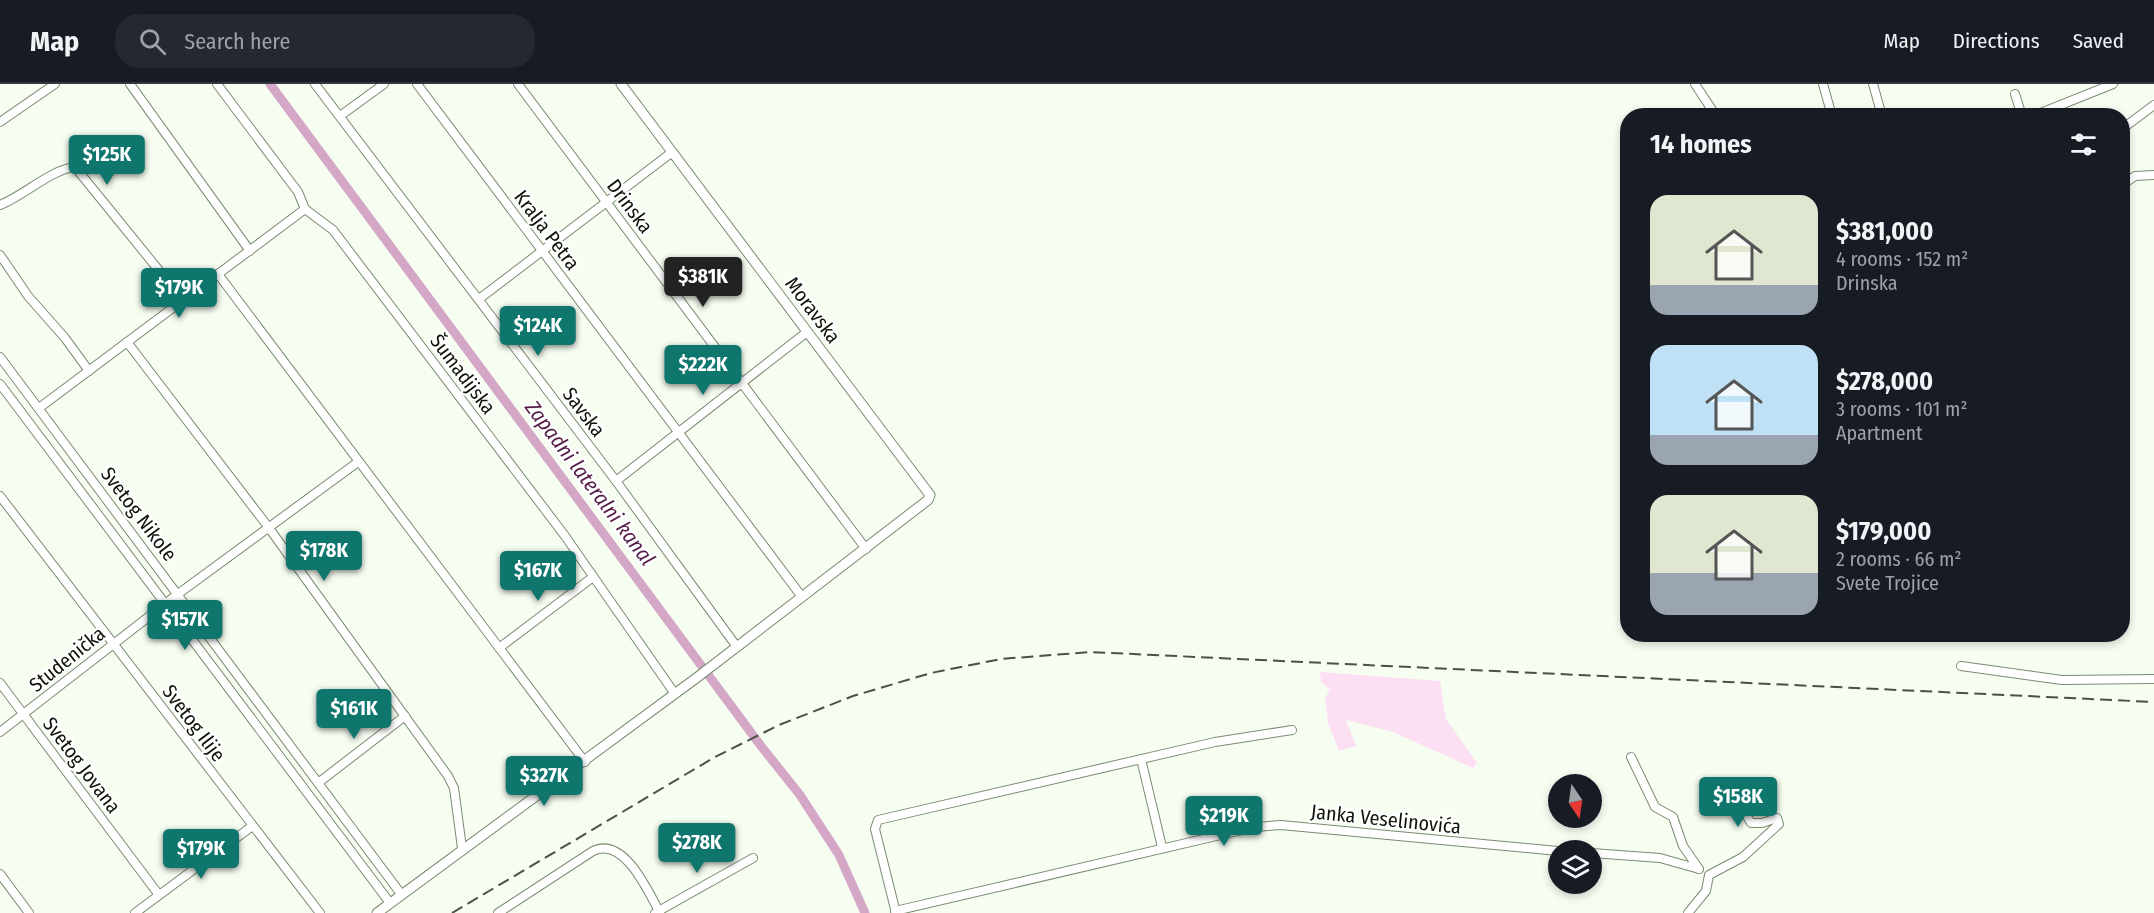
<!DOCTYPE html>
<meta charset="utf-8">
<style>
body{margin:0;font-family:"Fira Sans Condensed",sans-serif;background:#242831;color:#f1f3f6;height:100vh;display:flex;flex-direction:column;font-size:22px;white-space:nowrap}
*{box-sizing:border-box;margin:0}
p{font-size:20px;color:#9ea1a6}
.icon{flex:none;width:33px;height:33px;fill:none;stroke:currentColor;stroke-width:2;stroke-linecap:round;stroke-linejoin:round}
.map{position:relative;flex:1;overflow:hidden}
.details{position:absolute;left:1620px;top:24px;width:510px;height:534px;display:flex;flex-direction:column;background:#171b24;border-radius:24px;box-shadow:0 3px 9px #0003}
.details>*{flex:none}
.needle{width:39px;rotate:167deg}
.tools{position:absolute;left:1548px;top:690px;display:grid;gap:12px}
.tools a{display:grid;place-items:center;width:54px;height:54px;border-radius:50%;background:#171b24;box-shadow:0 3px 9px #0003;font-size:30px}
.price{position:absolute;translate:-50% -51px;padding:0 14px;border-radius:6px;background:#0f766e;color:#fff;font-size:20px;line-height:39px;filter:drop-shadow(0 2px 3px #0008)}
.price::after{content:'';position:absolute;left:50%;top:36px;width:18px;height:14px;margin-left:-9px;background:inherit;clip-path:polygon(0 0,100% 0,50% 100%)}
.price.active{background:#222;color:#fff}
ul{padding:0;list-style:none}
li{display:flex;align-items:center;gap:18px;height:150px;padding:0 30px}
li span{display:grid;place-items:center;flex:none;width:168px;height:120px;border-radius:18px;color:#555}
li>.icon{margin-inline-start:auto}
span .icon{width:72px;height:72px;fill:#fffc;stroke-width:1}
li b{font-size:26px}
h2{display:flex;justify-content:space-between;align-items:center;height:72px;padding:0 30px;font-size:26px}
header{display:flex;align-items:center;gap:36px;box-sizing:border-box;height:84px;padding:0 30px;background:#171b24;border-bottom:2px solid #363941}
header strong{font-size:28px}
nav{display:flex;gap:33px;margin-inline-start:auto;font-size:21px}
.search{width:420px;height:54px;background:#242831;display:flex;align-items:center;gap:15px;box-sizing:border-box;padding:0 21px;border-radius:24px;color:#9ea1a6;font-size:22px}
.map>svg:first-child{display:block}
</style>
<header>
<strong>Map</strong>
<div class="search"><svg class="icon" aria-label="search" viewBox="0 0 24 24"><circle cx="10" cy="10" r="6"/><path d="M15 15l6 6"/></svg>Search here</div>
<nav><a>Map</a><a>Directions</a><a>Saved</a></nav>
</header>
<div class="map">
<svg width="2154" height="829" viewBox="0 0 2154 829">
<rect width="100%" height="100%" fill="#f6fef2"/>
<!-- green -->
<polygon fill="#fddff3" points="1320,588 1440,597 1446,635 1477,679 1473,684 1393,648 1346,636 1356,662 1339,667 1328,639 1325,614 1330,606 1321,598"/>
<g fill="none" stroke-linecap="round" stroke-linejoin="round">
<!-- canal -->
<polyline stroke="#d5a7c7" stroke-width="9" points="270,0 761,662 800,711 839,771 865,829"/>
<!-- minor casing -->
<g stroke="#7a8b70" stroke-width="10">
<g id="minor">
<polyline points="130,0 250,167"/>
<polyline points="217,0 298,108 305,125 333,146 565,452 675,610"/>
<polyline points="315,0 616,397 737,563"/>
<polyline points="417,0 802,513"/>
<polyline points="518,0 866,465"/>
<polyline points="1695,0 1716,32"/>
<polyline points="1823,0 1832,32"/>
<polyline points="1873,0 1882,32"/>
<polyline points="2015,10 2022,32"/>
<polyline points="340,32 384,0"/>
<polyline points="2033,32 2113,0"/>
<polyline points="0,38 55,0"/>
<polyline points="2122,45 2154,21"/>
<polyline points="2122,101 2135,92 2154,91"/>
<path d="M0 121C23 112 52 85 75 83L183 216"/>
<polyline points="0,171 28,212 65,254 89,287"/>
<polyline points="218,190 585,678"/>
<polyline points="479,215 671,69"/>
<polyline points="127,258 269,444 448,692 454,704 462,764"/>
<polyline points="0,273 401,810"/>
<polyline points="0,300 390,819"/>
<polyline points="39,324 305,125"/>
<polyline points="616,397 807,248"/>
<polyline points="0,412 320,829"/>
<polyline points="499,564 593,493"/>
<polyline points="1961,582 2062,596 2154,595"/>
<polyline points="0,599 159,811"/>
<polyline points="0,648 178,510 358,378"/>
<polyline points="1631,673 1655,723 1673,733 1683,762 1699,785"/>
<polyline points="1141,675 1162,763"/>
<polyline points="318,699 405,632"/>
<polyline points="1592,769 1660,774 1699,785"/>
<polyline points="0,790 29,829"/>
<polyline points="895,827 1255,743 1281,741 1558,767"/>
<polyline points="135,829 251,743"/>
<path d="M498 829 593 767C624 752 648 807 660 829"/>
<polyline points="655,829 753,774"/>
<polyline points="896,829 875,745 878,736 1215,658 1292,646"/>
<polyline points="1688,829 1706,807 1709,791 1743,773 1779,740 1777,734 1762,739 1751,739 1734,711"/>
</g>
</g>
<!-- tertiary casing -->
<g stroke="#7a8b70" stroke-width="11">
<polyline id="tertiary" points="377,829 695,595 928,416 930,411 621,0"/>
</g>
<!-- minor -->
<use href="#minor" stroke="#fff" stroke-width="8"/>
<!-- tertiary -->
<use href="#tertiary" stroke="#fff" stroke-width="9"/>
<!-- rail -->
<polyline stroke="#4a5146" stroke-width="2" stroke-dasharray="12 6" stroke-linecap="butt" points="452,829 715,673 779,641 853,612 931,589 1001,575 1090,568 2154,618"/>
</g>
<g text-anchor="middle" stroke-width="4.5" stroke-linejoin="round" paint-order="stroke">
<!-- street labels -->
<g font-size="20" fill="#0e140a" stroke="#fff">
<text transform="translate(630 122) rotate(53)" y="7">Drinska</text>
<text transform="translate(547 146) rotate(53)" y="7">Kralja Petra</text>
<text transform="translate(813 226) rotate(53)" y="7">Moravska</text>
<text transform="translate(463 290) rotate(53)" y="7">Šumadijska</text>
<text transform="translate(584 328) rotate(53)" y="7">Savska</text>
<text transform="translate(139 430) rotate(53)" y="7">Svetog Nikole</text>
<text transform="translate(67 575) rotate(-39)" y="7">Studenička</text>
<text transform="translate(194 639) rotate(53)" y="7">Svetog Ilije</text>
<text transform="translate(82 681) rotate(53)" y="7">Svetog Jovana</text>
<text transform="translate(1386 735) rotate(6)" y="7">Janka Veselinovića</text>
</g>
<!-- water labels -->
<g font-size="21" font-style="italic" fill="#551e48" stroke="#fff">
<text transform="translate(590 399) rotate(53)" y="7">Zapadni lateralni kanal</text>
</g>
</g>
</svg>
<div class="tools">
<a><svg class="needle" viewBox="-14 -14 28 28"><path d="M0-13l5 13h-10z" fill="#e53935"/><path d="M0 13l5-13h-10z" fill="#9ea1a6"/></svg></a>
<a><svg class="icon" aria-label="layers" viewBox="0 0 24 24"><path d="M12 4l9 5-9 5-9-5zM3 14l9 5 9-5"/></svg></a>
</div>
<b class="price" style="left:107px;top:102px">$125K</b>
<b class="price active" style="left:703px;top:224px">$381K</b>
<b class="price" style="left:179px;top:235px">$179K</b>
<b class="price" style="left:538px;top:273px">$124K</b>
<b class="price" style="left:703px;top:312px">$222K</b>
<b class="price" style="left:324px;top:498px">$178K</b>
<b class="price" style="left:538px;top:518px">$167K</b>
<b class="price" style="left:185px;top:567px">$157K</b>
<b class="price" style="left:354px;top:656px">$161K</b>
<b class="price" style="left:544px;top:723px">$327K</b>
<b class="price" style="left:1738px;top:744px">$158K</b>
<b class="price" style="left:1224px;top:763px">$219K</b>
<b class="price" style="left:697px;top:790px">$278K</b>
<b class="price" style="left:201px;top:796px">$179K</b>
<section class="details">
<h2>14 homes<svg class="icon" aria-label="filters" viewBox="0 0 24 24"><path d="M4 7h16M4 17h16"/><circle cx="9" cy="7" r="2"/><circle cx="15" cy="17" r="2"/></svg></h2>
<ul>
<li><span style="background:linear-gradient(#dfe7d0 75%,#9aa5b1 0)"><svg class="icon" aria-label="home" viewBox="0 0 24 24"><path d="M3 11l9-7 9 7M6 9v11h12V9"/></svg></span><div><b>$381,000</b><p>4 rooms · 152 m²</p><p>Drinska</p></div></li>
<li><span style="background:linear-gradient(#bfe0f5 75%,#9aa5b1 0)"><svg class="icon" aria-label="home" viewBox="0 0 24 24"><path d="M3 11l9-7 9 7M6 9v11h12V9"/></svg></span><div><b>$278,000</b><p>3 rooms · 101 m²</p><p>Apartment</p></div></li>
<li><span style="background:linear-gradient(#dfe7d0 65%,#9aa5b1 0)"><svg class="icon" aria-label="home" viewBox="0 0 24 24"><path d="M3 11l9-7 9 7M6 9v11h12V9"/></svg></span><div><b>$179,000</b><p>2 rooms · 66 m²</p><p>Svete Trojice</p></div></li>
</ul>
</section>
</div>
